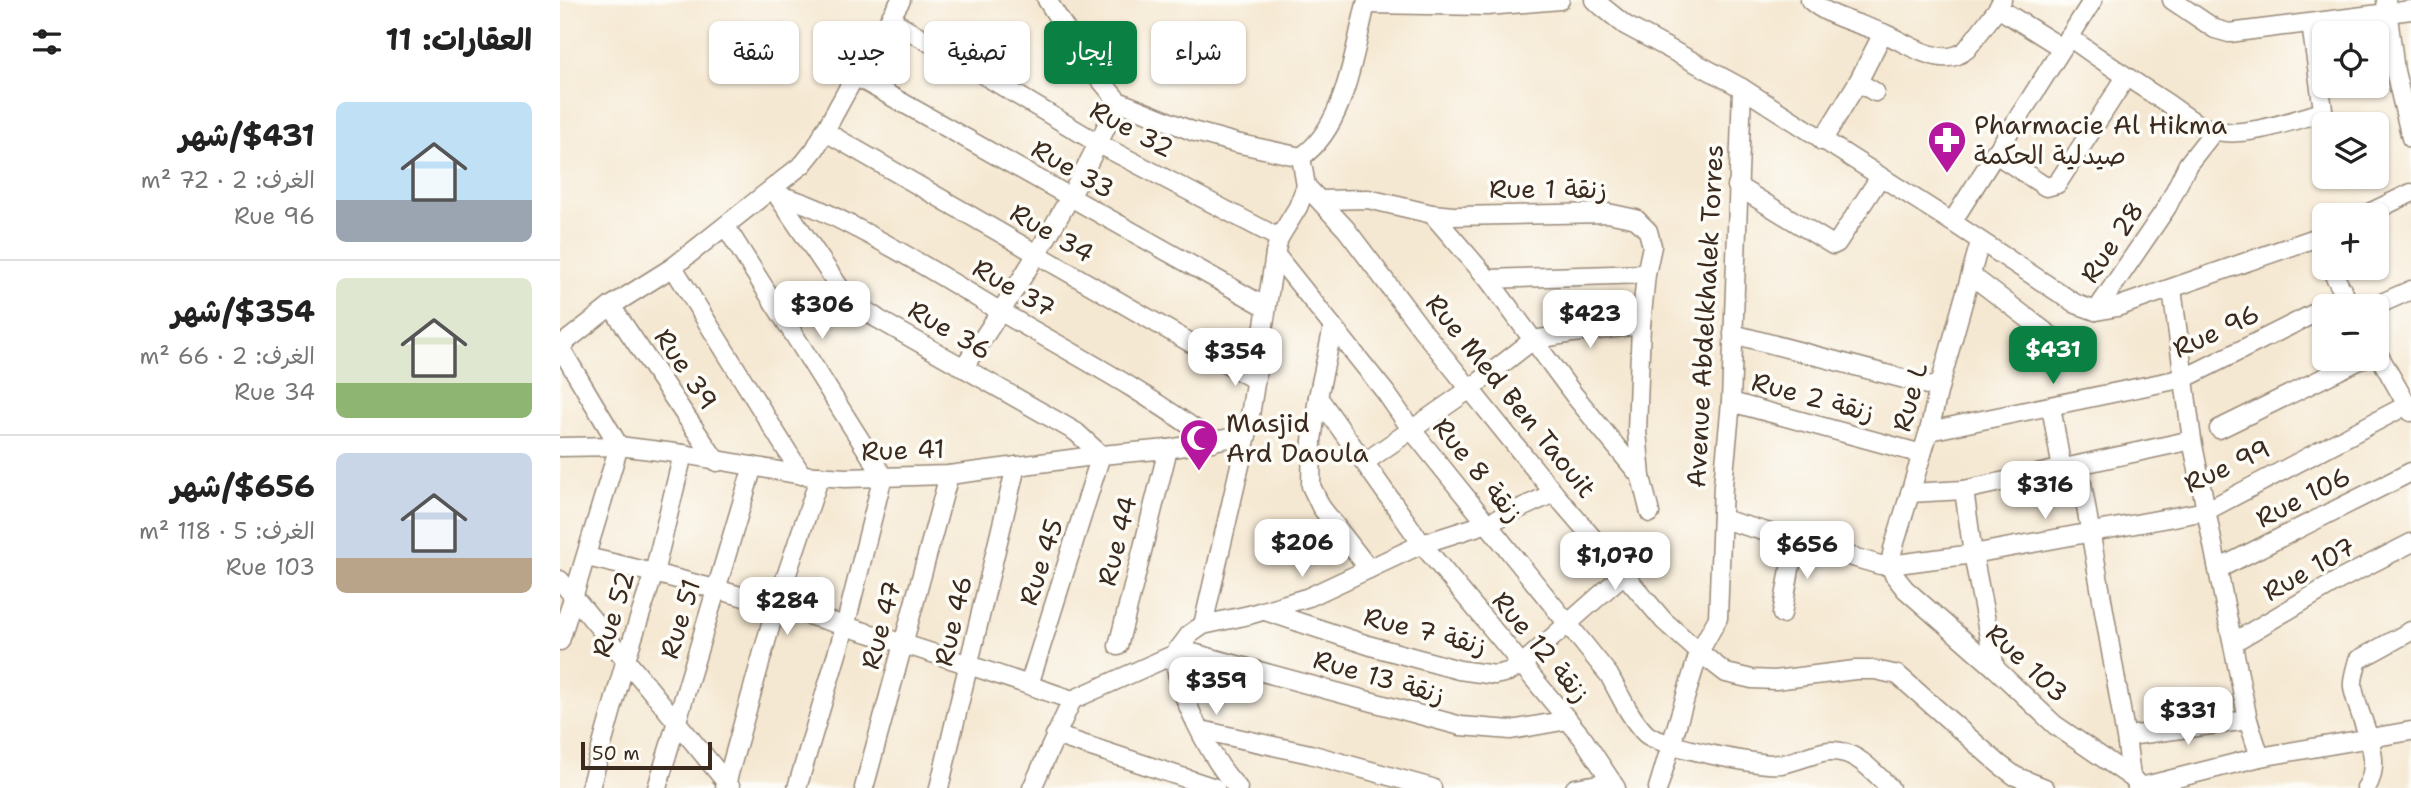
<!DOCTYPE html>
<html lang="ar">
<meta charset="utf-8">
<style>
body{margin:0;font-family:"Shantell Sans","Playpen Sans Arabic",sans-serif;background:#f6f6f6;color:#222;direction:rtl;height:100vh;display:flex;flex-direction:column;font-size:26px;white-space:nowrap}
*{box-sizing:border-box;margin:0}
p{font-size:23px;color:#767676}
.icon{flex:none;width:38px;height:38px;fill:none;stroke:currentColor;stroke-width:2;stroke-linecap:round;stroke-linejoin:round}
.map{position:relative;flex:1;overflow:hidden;direction:ltr}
.drawer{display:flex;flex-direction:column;background:#fff;width:560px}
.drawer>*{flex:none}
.banner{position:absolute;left:21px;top:21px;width:665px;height:63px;direction:rtl;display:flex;gap:14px}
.tools{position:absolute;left:1752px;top:21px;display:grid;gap:14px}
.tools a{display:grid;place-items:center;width:77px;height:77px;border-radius:10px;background:#fff;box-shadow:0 2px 5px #0004;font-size:35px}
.scale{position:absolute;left:21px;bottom:18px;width:131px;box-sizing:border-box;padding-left:7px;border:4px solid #3b2a1e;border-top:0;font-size:19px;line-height:24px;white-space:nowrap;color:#3b2a1e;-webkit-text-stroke:5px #fdfcf7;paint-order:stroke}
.price{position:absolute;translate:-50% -60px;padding:0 16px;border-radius:14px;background:#fff;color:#222;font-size:23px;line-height:46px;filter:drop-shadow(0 2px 4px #0008)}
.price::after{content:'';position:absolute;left:50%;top:42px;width:21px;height:16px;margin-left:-10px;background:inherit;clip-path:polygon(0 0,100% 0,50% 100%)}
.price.selected{background:#0b8043;color:#fff}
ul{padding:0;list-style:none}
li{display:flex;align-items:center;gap:21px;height:175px;padding:0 28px}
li+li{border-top:2px solid #e0e0e0}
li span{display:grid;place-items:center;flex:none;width:196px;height:140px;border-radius:10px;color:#555}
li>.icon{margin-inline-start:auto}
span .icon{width:84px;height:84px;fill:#fffc;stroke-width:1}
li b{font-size:30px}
h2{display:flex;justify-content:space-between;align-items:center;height:84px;padding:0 28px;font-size:30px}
.tag{padding:0 24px;border-radius:10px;background:#fff;box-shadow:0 2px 5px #0004;font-size:24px;line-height:63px}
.tag.selected{background:#0b8043;color:#fff}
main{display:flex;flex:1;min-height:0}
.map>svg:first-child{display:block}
</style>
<main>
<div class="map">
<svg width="1851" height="788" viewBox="0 0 1851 788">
<rect width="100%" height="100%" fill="#fdfcf7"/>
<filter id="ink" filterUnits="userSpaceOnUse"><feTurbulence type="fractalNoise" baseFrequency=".0143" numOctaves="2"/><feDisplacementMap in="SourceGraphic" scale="14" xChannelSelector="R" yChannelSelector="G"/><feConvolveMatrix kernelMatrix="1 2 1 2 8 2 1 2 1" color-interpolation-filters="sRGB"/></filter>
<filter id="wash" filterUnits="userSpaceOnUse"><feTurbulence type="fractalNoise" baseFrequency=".00686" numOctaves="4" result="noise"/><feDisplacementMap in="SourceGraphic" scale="28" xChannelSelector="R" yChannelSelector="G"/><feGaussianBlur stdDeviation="1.57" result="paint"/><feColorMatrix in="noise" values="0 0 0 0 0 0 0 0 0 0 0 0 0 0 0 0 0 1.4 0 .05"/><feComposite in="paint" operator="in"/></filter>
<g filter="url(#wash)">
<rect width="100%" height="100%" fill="#f5e8d2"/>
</g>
<g filter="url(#ink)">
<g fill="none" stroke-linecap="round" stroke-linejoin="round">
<!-- street casing -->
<g stroke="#988978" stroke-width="21">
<g id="street">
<polyline points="487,0 529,66 558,101 632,131 676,143 741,157"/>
<polyline points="1034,0 1065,25 1182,88 1392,222 1516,304 1536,311 1557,307 1764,235"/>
<path d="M1250 0C1268 17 1302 24 1325 34 1342 41 1358 53 1376 56 1388 59 1398 57 1407 49L1438 8 1442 0"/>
<polyline points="1612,0 1655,29 1669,33 1851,10"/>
<polyline points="1826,0 1835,71 1851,138"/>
<polyline points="807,4 927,6 1000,0"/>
<polyline points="1438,8 1502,48"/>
<polyline points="330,19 539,144 719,238"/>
<polyline points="1751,24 1765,124"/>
<path d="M1509 37C1541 60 1574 82 1607 103 1624 115 1642 131 1664 132 1696 135 1732 120 1763 112"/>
<polyline points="295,76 706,307"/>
<polyline points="1298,82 1315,92"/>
<polyline points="264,131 695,380"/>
<polyline points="1262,141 1298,82 1323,33"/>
<polyline points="1434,153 1486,187 1497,184 1566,77"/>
<path d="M741 157C786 127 794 49 807 0"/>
<polyline points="746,186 786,229 863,331 994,493 1104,621 1139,652 1166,673 1192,679 1215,680 1295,670 1315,670 1338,675 1439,764 1455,776 1485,788"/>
<polyline points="1177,186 1273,245 1277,243 1320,177"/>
<polyline points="213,189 282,291 292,301 318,319 516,432 541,455 469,685"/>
<path d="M220 196C247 202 273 216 298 229 343 252 387 279 431 306 506 350 582 389 653 442"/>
<polyline points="760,200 808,199 872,214 893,216 1048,213 1076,219 1088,231 1092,246 1086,274 1081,325 1077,431 1081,477 1090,513"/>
<polyline points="872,214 928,279 1014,395 1081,477"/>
<polyline points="1805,215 1851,193"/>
<polyline points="1392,222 1533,0"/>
<polyline points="166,227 323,476 285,627 237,788"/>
<path d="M715 254 826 393 851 429 1049 675C1060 695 1070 718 1086 734 1099 746 1203 767 1221 764 1235 762 1249 755 1263 752 1292 746 1311 769 1330 788"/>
<polyline points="113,267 242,475"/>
<polyline points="1770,268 1791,306"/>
<polyline points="1412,276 1516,355"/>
<polyline points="928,279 1086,274"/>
<polyline points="1612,289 1632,440 1688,720 1700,757"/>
<polyline points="51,306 157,462"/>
<polyline points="1815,306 1851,290"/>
<polyline points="1536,311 1607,207 1628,164 1654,131"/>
<polyline points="773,327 758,397 752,441 751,486 761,507 809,569"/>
<polyline points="1173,334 1379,388"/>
<polyline points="0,346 51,306 113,267 243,164 255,149 295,76 341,0"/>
<polyline points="0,347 59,446 0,641"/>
<polyline points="1816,350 1851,412"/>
<path d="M403 368C460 284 517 194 558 101"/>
<polyline points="758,397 862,544 1022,737 1056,788"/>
<polyline points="1171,402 1362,454"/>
<polyline points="1491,406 1502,470"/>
<polyline points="1659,429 1802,359"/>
<polyline points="1369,431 1625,378 1757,312"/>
<polyline points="0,447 59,446 123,454 242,475 285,478 389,475 541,455 608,449 687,435"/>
<polyline points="805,462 910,389 973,340 1013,333 1081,325"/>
<polyline points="1519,466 1567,744"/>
<polyline points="1404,490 1413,554 1435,668"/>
<polyline points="1350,493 1404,490 1632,440"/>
<polyline points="1162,519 1320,565 1330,565 1413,554 1646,511 1847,405"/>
<path d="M27 557C191 595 353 644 512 700"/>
<polyline points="1330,565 1334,575 1345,589 1435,668 1495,725 1571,777 1581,787"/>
<polyline points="1330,565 1333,549 1369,431 1379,388 1420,242"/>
<polyline points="1658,569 1851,472"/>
<polyline points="0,580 171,788"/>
<polyline points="705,611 811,646 899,670 935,675 948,672 961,665 1064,574"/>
<polyline points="1222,614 1235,541"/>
<polyline points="643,625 687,435 715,254 719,238 738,207 746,186 741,157"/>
<polyline points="1674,642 1779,580 1851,543"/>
<polyline points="558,646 608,449"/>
<polyline points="618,649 901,726 951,730 1008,720"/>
<path d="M615 654C614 689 653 763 678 788"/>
<polyline points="512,700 615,654 630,634 643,625 689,615 749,597 862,544 928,523 994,493"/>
<polyline points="641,730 750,754 872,788"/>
<polyline points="495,735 655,788"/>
<polyline points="1571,777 1567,744 1569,738 1576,735 1688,720"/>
<polyline points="30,788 66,659 94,573 123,454"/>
<polyline points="97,788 193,466"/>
<polyline points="165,788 216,606 260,476"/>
<polyline points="304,788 389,475"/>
<polyline points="379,788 456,466"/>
<polyline points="472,788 512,700"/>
<polyline points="1015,788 1050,782"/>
<polyline points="1098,788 1139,652 1158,618 1163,485 1171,402 1182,88"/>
<polyline points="1577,788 1700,757 1851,731"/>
<path d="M1806 788C1826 757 1798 720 1793 687 1792 678 1796 668 1798 660L1851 631"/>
</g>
</g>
<!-- street -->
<use href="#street" stroke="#fff" stroke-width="18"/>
</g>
</g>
<!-- icons -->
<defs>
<g id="pharmacy-pin" transform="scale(2.0125)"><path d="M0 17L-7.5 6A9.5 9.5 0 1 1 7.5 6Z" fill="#b5179e" stroke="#fdfcf7"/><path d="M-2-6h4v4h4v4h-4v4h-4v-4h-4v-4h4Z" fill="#fff"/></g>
<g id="mosque-pin" transform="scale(2.0125)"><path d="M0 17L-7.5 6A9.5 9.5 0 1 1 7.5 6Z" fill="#b5179e" stroke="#fdfcf7"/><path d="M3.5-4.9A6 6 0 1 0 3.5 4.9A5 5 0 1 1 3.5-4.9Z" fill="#fff"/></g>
</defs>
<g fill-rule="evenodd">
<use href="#pharmacy-pin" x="1387" y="140"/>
<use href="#mosque-pin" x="639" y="438"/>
</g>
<g text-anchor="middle" stroke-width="7" stroke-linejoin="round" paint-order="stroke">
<!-- poi labels -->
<g font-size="26" fill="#3b2a1e" stroke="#fdfcf7" text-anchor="start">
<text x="1414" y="134">Pharmacie Al Hikma<tspan x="1414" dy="30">صيدلية الحكمة</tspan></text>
<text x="666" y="432">Masjid<tspan x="666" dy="30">Ard Daoula</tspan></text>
</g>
<!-- street labels -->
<g font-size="26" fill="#3b2a1e" stroke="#fdfcf7">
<text transform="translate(572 129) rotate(28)" y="9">Rue 32</text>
<text transform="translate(513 169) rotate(30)" y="9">Rue 33</text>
<text x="988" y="198">Rue 1 زنقة</text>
<text transform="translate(492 233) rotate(30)" y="9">Rue 34</text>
<text transform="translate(1552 242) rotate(-56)" y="9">Rue 28</text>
<text transform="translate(454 288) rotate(30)" y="9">Rue 37</text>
<text transform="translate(1145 316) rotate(-87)" y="9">Avenue Abdelkhalek Torres</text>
<text transform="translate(390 330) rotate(30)" y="9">Rue 36</text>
<text transform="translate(1656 331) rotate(-25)" y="9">Rue 96</text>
<text transform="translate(126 369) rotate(56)" y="9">Rue 39</text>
<text transform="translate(951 396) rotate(51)" y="9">Rue Med Ben Taouit</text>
<text transform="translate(1253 397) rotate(15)" y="9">Rue 2 زنقة</text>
<text transform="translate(1350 397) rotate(-75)" y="9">Rue L</text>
<text transform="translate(343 450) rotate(-2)" y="9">Rue 41</text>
<text transform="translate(1667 466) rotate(-25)" y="9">Rue 99</text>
<text transform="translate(918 470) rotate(51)" y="9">Rue 8 زنقة</text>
<text transform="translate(1743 497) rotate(-27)" y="9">Rue 106</text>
<text transform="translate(557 541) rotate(-76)" y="9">Rue 44</text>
<text transform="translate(481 562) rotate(-72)" y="9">Rue 45</text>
<text transform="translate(1749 569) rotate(-30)" y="9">Rue 107</text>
<text transform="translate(53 614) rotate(-73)" y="9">Rue 52</text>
<text transform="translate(120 619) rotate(-73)" y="9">Rue 51</text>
<text transform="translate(393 621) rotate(-77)" y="9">Rue 46</text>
<text transform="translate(321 625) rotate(-75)" y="9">Rue 47</text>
<text transform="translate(865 631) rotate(14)" y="9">Rue 7 زنقة</text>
<text transform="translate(981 647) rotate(50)" y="9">Rue 12 زنقة</text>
<text transform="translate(1467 663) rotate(43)" y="9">Rue 103</text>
<text transform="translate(819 677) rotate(16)" y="9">Rue 13 زنقة</text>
</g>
</g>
</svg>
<div class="tools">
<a><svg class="icon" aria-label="locate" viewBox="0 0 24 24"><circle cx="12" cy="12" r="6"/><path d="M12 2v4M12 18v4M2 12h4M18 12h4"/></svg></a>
<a><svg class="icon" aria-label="layers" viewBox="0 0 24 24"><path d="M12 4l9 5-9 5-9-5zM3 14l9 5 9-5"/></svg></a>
<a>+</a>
<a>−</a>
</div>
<div class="scale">50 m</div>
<b class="price" style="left:262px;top:341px">$306</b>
<b class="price" style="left:1030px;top:350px">$423</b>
<b class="price selected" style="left:1493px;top:386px">$431</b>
<b class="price" style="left:675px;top:388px">$354</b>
<b class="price" style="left:1485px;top:521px">$316</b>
<b class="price" style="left:742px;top:579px">$206</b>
<b class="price" style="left:1247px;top:581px">$656</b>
<b class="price" style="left:1055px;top:592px">$1,070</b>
<b class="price" style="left:227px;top:637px">$284</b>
<b class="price" style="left:656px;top:717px">$359</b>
<b class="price" style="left:1628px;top:747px">$331</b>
<div class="banner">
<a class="tag">شراء</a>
<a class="tag selected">إيجار</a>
<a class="tag">تصفية</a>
<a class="tag">جديد</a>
<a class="tag">شقة</a>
</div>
</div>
<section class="drawer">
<h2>العقارات: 11<svg class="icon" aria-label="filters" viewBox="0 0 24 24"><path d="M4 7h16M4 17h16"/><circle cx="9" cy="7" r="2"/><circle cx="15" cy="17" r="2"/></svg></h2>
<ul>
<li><span style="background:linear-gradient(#bfe0f5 70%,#9aa5b1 0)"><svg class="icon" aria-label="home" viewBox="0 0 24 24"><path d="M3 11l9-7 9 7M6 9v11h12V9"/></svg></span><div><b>$431/شهر</b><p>الغرف: 2 · 72 m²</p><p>Rue 96</p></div></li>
<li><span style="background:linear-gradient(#dfe7d0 75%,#8fb573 0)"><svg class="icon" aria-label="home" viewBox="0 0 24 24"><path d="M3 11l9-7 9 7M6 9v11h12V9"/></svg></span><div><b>$354/شهر</b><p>الغرف: 2 · 66 m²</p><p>Rue 34</p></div></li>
<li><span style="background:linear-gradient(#c9d6e8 75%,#b9a48a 0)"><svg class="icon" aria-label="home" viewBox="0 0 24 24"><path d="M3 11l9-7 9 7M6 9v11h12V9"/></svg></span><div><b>$656/شهر</b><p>الغرف: 5 · 118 m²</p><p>Rue 103</p></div></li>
</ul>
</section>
</main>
